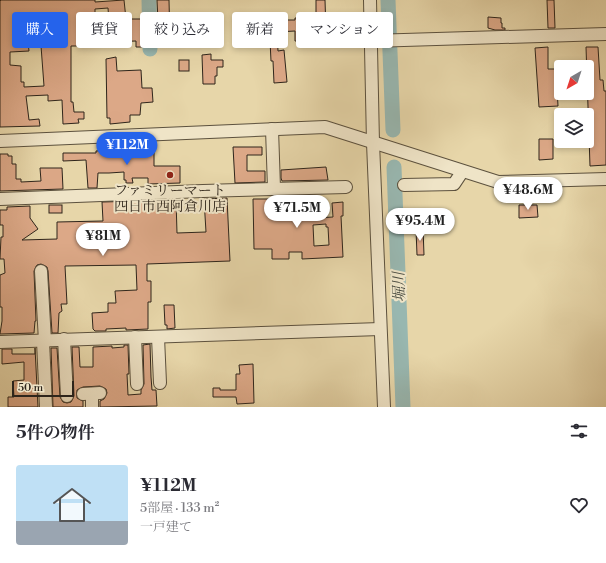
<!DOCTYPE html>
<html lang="ja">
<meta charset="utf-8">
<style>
body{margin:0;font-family:"Libre Bodoni","Noto Serif JP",serif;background:#f7f7f7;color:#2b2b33;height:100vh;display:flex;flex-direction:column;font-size:15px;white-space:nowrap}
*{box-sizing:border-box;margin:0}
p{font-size:13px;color:#7c7c81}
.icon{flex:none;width:22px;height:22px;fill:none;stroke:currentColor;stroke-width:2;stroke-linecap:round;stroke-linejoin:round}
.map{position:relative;height:407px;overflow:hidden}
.side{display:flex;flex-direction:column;background:#fff;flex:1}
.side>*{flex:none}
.top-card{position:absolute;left:12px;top:12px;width:400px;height:36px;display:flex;gap:8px}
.needle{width:26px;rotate:219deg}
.buttons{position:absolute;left:554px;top:60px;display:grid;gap:8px}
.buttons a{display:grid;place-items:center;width:40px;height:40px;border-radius:4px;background:#fff;box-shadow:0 2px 6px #0003;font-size:20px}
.scale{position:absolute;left:12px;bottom:10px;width:62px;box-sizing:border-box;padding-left:4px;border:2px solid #2e251b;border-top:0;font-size:11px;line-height:14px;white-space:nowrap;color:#2e251b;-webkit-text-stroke:3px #efe4c7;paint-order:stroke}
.price{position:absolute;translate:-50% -34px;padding:0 9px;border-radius:14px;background:#fff;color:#222;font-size:13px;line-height:26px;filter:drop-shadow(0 1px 2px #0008)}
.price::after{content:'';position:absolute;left:50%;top:24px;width:12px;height:9px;margin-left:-6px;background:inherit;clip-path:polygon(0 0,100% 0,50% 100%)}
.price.active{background:#2563eb;color:#fff}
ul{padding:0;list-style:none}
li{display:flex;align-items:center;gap:12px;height:100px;padding:0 16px}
li span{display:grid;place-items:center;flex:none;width:112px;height:80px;border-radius:4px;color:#555}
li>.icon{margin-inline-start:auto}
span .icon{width:48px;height:48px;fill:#fffc;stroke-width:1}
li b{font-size:17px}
h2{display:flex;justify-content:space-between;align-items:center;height:48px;padding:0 16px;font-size:17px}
.tag{padding:0 14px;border-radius:4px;background:#fff;box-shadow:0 2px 6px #0003;font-size:14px;line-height:36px}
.tag.active{background:#2563eb;color:#fff}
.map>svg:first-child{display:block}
</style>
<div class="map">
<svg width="606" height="407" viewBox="0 0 606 407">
<rect width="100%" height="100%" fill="#e7d6a9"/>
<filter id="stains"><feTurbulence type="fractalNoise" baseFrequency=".005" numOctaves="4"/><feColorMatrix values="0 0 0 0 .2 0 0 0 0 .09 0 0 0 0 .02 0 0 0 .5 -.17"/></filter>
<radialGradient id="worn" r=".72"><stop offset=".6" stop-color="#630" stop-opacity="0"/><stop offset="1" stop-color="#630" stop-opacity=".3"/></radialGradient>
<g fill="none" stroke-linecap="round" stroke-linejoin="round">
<!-- river -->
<g stroke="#98b7b0" stroke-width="15">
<polyline points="149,0 150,49"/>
<polyline points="388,0 393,130"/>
<polyline points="394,167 403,407"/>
</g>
</g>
<!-- building -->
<g fill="#dca887" stroke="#2e251b" fill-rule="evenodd">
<path d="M1 0H95V2L124 0 126 19H142V22L158 21 157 0H169L170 43 147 44V46L144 47H136V41L104 42 99 43V46H71V102H73L74 112H84V119H78L79 123 63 124 62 100 48 101V95L26 96 29 120 39 119 40 126 0 127V1ZM108 8 109 22H95V9ZM25 17 37 18 39 19 44 86 24 87V82H21V66L10 65V52L29 51 28 42H26L25 32Z"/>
<polygon points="316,0 325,0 326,32 323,32 324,39 316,39 316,31 302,32 302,41 295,41 295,31 277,32 278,51 284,50 287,82 274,83 273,61 271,61 269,20 274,20 274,17 282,17 282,20 295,20 295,18 316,18"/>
<polygon points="547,0 554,0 555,28 548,28"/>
<polygon points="488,17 501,18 501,23 502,23 502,28 505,28 505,30 495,30 488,28"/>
<polygon points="548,47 548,69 556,69 558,106 539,107 535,48"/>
<polygon points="586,47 598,47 600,80 603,80 604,91 606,91 606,165 590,166"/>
<polygon points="211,54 211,60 223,60 223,67 217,67 217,76 215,76 215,84 203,84 202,55"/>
<polygon points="116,57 117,71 141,70 142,88 152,88 153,102 141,103 140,115 130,115 130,122 110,124 110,118 107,118 106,59"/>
<rect x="179" y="60" width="10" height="11"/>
<polygon points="539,139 553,139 553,159 539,160"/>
<polygon points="154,145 154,166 180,166 180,183 148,184 148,178 132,178 133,183 126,183 126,180 124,180 124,172 109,173 98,173 97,188 88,188 86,160 63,161 63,153 96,153 96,151 108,150 108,156 122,155 122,146"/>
<polygon points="233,147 262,147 262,155 247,155 247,171 265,171 265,182 235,183"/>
<polygon points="0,154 8,154 8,156 12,156 12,164 16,164 16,179 21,179 21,182 41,181 40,168 62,168 63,189 0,191"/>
<polygon points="326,167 328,180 282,181 281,178 281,170"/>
<path d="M275 197H289V198H294V206L315 205 316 217 317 218 333 217 332 203 343 202V216H341L343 257 302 259V252H289V259H272V249H254L253 199H275ZM326 224V227H328L329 245 314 246 313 225Z"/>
<polygon points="227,198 230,261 147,264 147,281 151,281 151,302 148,302 148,329 126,330 126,328 106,329 106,331 95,331 93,329 92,313 108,312 108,303 116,303 115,291 137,290 136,265 65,266 67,304 61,304 62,311 59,313 58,333 52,333 48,271 47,267 41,264 37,265 34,271 36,321 35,321 34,333 0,334 2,321 2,307 0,307 0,275 5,273 4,259 0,259 1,237 3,237 3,225 0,225 0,210 7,210 7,207 30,206 30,218 38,229 22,240 57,239 57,222 103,221 102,202 176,200 177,233 206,232 204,199"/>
<rect x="49" y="205" width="13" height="8"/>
<polygon points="519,205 537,205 538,217 519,218"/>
<polygon points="423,228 424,255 417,255 416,229"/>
<polygon points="164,305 174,305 175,328 167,329 167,325 165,325"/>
<polygon points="150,344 151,377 152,390 156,390 157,406 100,407 100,401 104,399 107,393 106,389 100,386 83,387 77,390 77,398 83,401 83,407 53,407 51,348 57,348 60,397 63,402 67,403 71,402 74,396 72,347 79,347 80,367 93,367 93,347 112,346 112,348 124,347 124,345 128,345 129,374 127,374 128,395 141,394 141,390 144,384 143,345"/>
<polygon points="35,348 38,407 8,407 8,397 14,397 13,381 24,380 24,362 2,364 2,349 12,349 12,354 35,354"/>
<polygon points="253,364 254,403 237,404 236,397 213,397 213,388 220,388 220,390 236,390 236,374 240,374 239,365"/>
</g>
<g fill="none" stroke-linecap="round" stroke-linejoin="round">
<!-- minor casing -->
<g stroke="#5c513e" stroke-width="14">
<g id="minor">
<polyline points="370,0 373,143 384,407"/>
<polyline points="371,41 606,34"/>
<polyline points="272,129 274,188"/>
<polyline points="0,141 325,127 498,182 606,179"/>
<polyline points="404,185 454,184 462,172"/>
<polyline points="0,199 203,191 346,187"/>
<polyline points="41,271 45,341"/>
<polyline points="135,337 137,384"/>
<polyline points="158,337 160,383"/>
<polyline points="64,339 67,396"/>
<polyline points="43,341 46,407"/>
<polyline points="0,342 380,329"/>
<polyline points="83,394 100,393"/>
<polyline points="92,394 92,407"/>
</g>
</g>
<!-- minor -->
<use href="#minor" stroke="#efe4c7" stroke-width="12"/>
</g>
<!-- markers -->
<circle fill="#8f2418" stroke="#efe4c7" stroke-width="1.5" cx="170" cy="175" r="4"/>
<g text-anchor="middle" stroke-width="4" stroke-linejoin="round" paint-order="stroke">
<!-- poi labels -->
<g font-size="14" fill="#2e251b" stroke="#efe4c7">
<text x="170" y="195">ファミリーマート<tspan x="170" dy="16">四日市西阿倉川店</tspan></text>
</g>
<!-- water labels -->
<g font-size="15" font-style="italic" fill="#484a40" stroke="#efe4c7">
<text transform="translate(399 287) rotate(-92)" y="5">堀川</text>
</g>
</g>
<rect width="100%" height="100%" filter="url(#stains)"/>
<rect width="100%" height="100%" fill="url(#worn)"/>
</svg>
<div class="buttons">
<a><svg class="needle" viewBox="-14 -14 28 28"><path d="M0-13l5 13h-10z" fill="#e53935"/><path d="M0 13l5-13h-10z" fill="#7c7c81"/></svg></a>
<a><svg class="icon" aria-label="layers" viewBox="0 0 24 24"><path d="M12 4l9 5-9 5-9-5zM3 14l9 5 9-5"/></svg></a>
</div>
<div class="scale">50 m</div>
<b class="price active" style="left:127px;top:166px">¥112M</b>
<b class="price" style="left:528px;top:211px">¥48.6M</b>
<b class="price" style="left:297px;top:229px">¥71.5M</b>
<b class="price" style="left:420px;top:242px">¥95.4M</b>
<b class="price" style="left:103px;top:257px">¥81M</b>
<div class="top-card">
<a class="tag active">購入</a>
<a class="tag">賃貸</a>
<a class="tag">絞り込み</a>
<a class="tag">新着</a>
<a class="tag">マンション</a>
</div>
</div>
<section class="side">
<h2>5件の物件<svg class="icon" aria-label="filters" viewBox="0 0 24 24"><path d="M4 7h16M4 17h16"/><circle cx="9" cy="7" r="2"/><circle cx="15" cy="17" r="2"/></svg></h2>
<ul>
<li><span style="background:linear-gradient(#bfe0f5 70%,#9aa5b1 0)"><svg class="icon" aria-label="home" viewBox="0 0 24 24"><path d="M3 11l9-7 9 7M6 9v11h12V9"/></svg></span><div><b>¥112M</b><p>5部屋 · 133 m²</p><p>一戸建て</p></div><svg class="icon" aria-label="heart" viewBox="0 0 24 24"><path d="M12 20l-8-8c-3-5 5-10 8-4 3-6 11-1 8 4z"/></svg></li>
</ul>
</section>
